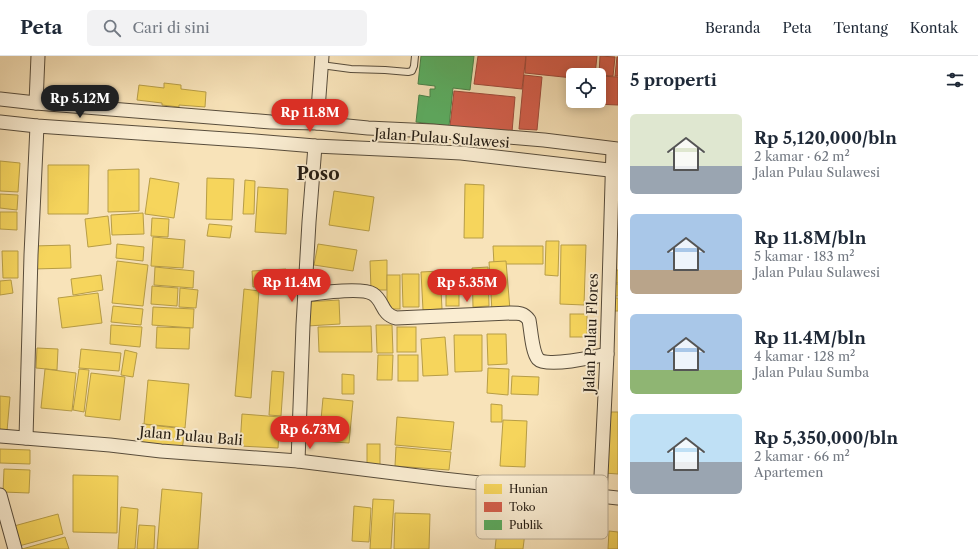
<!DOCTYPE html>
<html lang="id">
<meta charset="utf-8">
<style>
body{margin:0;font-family:"Libre Caslon Text",serif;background:#f2f2f3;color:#1f2937;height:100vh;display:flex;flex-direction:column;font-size:15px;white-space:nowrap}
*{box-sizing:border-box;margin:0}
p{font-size:13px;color:#747a83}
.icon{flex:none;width:22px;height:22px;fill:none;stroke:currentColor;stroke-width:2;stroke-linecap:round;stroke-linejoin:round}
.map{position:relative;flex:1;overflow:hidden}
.panel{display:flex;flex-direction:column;background:#fff;width:360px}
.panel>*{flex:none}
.tools{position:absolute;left:566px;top:12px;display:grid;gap:8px}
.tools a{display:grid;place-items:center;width:40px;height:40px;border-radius:6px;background:#fff;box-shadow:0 2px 10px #0003;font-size:20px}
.price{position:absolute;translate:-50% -34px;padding:0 9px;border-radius:14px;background:#d93025;color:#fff;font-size:13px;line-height:26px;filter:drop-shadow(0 1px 2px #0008)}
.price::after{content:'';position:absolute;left:50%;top:24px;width:12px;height:9px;margin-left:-6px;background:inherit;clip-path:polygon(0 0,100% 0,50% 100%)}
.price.on{background:#222;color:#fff}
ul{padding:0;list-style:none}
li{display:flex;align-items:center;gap:12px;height:100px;padding:0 12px}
li span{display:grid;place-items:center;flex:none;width:112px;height:80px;border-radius:6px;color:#555}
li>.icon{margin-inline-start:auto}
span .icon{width:48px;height:48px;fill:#fffc;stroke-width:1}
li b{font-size:17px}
h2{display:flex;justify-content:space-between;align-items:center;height:48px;padding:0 12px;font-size:17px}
header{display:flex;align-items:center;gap:24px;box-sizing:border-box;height:56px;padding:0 20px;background:#fff;border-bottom:1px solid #e0e1e3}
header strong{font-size:19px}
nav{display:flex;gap:22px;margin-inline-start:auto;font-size:14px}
.search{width:280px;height:36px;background:#f2f2f3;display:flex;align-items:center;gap:10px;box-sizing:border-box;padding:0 14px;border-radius:6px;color:#747a83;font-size:15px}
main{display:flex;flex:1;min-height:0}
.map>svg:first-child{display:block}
</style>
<header>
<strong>Peta</strong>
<div class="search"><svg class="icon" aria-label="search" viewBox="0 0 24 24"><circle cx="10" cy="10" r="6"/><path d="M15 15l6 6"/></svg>Cari di sini</div>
<nav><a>Beranda</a><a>Peta</a><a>Tentang</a><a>Kontak</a></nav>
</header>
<main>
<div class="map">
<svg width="618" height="493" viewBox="0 0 618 493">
<rect width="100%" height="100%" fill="#f8e3b9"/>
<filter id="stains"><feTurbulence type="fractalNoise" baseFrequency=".005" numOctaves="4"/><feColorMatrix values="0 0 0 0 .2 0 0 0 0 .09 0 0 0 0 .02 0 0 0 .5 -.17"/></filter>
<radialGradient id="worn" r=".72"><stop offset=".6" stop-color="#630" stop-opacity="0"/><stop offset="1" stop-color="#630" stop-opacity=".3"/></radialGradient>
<!-- homes -->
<g fill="#f6d55c" stroke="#b79d46">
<polygon points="164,27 181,29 181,33 206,36 205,51 179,49 179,51 162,49 162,47 137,44 139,29 164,32"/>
<polygon points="0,105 20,107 18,136 0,135"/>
<polygon points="48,109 89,109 88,158 48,158"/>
<polygon points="139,113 139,155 108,156 108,114"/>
<polygon points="150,122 179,127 174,162 145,158"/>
<polygon points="207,122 234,123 232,164 206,163"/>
<polygon points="245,124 255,125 254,158 243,158"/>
<polygon points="465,128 484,129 483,182 464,182"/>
<polygon points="258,131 288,133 286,178 255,176"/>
<polygon points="334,135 374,141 369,175 329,169"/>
<polygon points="0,138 18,139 17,154 0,152"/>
<polygon points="0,156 17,156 17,174 0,173"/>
<polygon points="143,157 144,178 112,179 111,159"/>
<polygon points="108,160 111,188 88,191 85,163"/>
<polygon points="152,162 169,163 168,181 151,180"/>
<polygon points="209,168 232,170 230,182 207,180"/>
<polygon points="153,181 185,184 183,212 151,210"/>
<polygon points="546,185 559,185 558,220 545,219"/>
<polygon points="117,188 144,191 143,205 116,202"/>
<polygon points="318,188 357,194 353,215 314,209"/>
<polygon points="70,189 71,212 33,213 33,190"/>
<polygon points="561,189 586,189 584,249 560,248"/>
<polygon points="493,190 543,190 543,208 494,208"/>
<polygon points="2,195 18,195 18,222 3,222"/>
<polygon points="387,204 387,234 371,234 370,205"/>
<polygon points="117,205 148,209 143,250 112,247"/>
<polygon points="506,205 510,254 492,255 489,206"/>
<polygon points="155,211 194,215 193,232 154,229"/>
<polygon points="488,211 489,250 473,251 472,212"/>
<polygon points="286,213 287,228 253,231 252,215"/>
<rect x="615" y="214" width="3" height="13"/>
<polygon points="440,215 442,253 423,254 421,216"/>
<polygon points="402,218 419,218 419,251 403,251"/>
<rect x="446" y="218" width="13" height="32"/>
<polygon points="101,219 103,234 73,239 71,223"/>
<rect x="387" y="219" width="13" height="34"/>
<polygon points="11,224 13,237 0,239 0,225"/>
<rect x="612" y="228" width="6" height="12"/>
<polygon points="152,230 178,232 177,250 151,248"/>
<polygon points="180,232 198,234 196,252 179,251"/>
<polygon points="244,233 259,235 251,342 235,340"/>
<polygon points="98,237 102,267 62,272 58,242"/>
<rect x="609" y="242" width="9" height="13"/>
<polygon points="339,244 340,268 307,270 306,246"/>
<polygon points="113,250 143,253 141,269 111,266"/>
<polygon points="153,251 194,253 193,272 152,269"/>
<rect x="570" y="258" width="17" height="23"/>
<polygon points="111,269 142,271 140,291 110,288"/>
<polygon points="376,269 392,269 393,297 377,297"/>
<polygon points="371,270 372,296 319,296 318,271"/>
<polygon points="157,271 190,272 189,293 156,292"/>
<rect x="397" y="271" width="19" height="25"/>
<polygon points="487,278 506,278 507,308 488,309"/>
<polygon points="454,279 482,279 482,315 455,316"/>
<polygon points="445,281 448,319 423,320 421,283"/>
<polygon points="37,292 58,293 57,314 36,312"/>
<polygon points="81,293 121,297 119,315 79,312"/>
<polygon points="125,294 137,297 133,321 121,319"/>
<polygon points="378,299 393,299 392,324 377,324"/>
<rect x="398" y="299" width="20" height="26"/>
<polygon points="488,312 509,313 508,339 487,337"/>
<polygon points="45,313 76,317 72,355 41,352"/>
<polygon points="79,313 89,314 84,356 73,354"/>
<polygon points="272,315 284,316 281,360 269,359"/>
<polygon points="91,317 125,321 120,364 85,360"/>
<polygon points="342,318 354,319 354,338 342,338"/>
<polygon points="512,320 539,321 538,339 511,338"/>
<polygon points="148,324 189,328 185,372 144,368"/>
<polygon points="0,340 10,341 7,375 0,374"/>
<polygon points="323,342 353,345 349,387 319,385"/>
<polygon points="491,348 502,349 502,366 491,366"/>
<polygon points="611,356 618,356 618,418 604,417"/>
<polygon points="242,358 280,361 278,392 240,390"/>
<polygon points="397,361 454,366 451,394 395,389"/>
<polygon points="503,364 527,365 525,411 500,410"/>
<polygon points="142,368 185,373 182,394 140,389"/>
<rect x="367" y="388" width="13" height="21"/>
<polygon points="396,391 451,396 449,414 395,410"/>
<polygon points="0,393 30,394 30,408 0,407"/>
<polygon points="4,413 30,414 29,437 3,436"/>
<polygon points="73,419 118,420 117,477 73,476"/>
<polygon points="162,433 202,437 198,493 157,493"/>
<polygon points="373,443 394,444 391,493 370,493"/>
<polygon points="354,450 371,452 369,486 352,485"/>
<polygon points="121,451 138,453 135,493 118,493"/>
<polygon points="395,457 430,458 429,493 394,493"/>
<polygon points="58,458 63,478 19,490 14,470"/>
<polygon points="498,465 526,468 523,493 495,493"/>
<polygon points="139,469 155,470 154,493 137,493"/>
<polygon points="609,475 618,476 618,493 608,493"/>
<polygon points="65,481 69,493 22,493"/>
</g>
<!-- shops -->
<g fill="#d6604d" stroke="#a04b3b">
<polygon points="478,0 526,0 522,33 474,28"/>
<polygon points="526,0 597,0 595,19 573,19 573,22 525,17"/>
<polygon points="600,0 615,1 613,20 599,19"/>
<polygon points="617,1 618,1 618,20 615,20"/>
<polygon points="524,19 542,21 537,74 519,73"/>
<polygon points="599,20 618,21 618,49 595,48 596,45 599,45"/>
<polygon points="454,35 515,41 512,76 450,70"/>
</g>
<!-- public -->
<polygon fill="#5aae61" stroke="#4a8249" points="421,0 474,0 470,34 453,32 449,70 416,66 419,39 430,41 430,33 435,33 435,30 418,28"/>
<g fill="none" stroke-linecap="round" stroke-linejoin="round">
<!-- service casing -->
<g stroke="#584d3c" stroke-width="8">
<polyline id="service" points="321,9 351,13 385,14 408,16 412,15 414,10 415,0"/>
</g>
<!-- minor casing -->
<g stroke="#584d3c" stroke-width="15">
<g id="minor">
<polyline points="0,43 36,47 271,66 317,67 368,72 433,75 544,84 618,93"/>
<polyline points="36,47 38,0"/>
<polyline points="0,66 37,70 255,85 315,90 402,94 461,97 618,115"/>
<polyline points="317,67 322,0"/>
<path d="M305 239C319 237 362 231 373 238 384 245 381 258 396 262L511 257C519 257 524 257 529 264 531 274 532 296 538 303 546 312 595 301 607 298"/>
<polyline points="0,380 110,389 161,395 298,405 443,423 618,442"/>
<polyline points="26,382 31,199 37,70"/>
<polyline points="298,405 303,269 309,166 315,90"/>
<polyline points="0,439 15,493"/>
<polyline points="600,440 607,298 613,93"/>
</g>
</g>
<!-- service -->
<use href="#service" stroke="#faedd2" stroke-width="6"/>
<!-- minor -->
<use href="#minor" stroke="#faedd2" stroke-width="13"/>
</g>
<g text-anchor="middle" stroke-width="4" stroke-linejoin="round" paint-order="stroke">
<!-- street labels -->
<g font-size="14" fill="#231b12" stroke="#faedd2">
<text transform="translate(442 82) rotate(4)" y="5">Jalan Pulau Sulawesi</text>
<text transform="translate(591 277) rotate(-88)" y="5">Jalan Pulau Flores</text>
<text transform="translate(191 380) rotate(5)" y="5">Jalan Pulau Bali</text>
</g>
<!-- district labels -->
<g font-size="18" font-weight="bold" fill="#231b12" stroke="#faedd2">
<text x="318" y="124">Poso</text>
</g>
</g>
<!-- legend -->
<rect x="476" y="419" width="132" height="64" rx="6" fill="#faedd2" stroke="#baae98" stroke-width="1"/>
<rect x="484" y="428" width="18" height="10" fill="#f6d55c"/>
<rect x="484" y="446" width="18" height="10" fill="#d6604d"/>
<rect x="484" y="464" width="18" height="10" fill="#5aae61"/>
<g font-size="11" fill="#231b12">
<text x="509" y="437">Hunian</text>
<text x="509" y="455">Toko</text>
<text x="509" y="473">Publik</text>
</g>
<rect width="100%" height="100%" filter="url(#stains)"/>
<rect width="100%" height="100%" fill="url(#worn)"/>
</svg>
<div class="tools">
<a><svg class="icon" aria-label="locate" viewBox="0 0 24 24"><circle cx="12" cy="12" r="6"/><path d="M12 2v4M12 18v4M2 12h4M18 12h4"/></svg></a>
</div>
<b class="price on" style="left:80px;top:63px">Rp 5.12M</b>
<b class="price" style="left:310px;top:77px">Rp 11.8M</b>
<b class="price" style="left:292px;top:247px">Rp 11.4M</b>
<b class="price" style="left:467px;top:247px">Rp 5.35M</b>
<b class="price" style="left:310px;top:394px">Rp 6.73M</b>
</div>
<section class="panel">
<h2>5 properti<svg class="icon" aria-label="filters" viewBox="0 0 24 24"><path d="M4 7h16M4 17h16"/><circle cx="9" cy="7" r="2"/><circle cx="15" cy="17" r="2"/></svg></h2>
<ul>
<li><span style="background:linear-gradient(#dfe7d0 65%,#9aa5b1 0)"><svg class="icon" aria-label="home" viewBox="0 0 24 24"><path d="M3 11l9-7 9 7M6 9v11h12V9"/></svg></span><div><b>Rp 5,120,000/bln</b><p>2 kamar · 62 m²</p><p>Jalan Pulau Sulawesi</p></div></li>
<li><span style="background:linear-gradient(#a9c7e8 70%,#b9a48a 0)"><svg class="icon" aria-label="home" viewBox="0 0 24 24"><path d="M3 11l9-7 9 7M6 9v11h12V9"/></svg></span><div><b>Rp 11.8M/bln</b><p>5 kamar · 183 m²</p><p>Jalan Pulau Sulawesi</p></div></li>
<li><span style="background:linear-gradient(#a9c7e8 70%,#8fb573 0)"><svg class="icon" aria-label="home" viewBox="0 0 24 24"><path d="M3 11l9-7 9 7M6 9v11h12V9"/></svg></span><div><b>Rp 11.4M/bln</b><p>4 kamar · 128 m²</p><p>Jalan Pulau Sumba</p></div></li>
<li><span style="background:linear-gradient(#bfe0f5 60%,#9aa5b1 0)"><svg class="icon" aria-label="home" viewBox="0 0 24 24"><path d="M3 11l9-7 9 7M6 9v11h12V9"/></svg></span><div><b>Rp 5,350,000/bln</b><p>2 kamar · 66 m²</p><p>Apartemen</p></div></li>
</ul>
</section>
</main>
